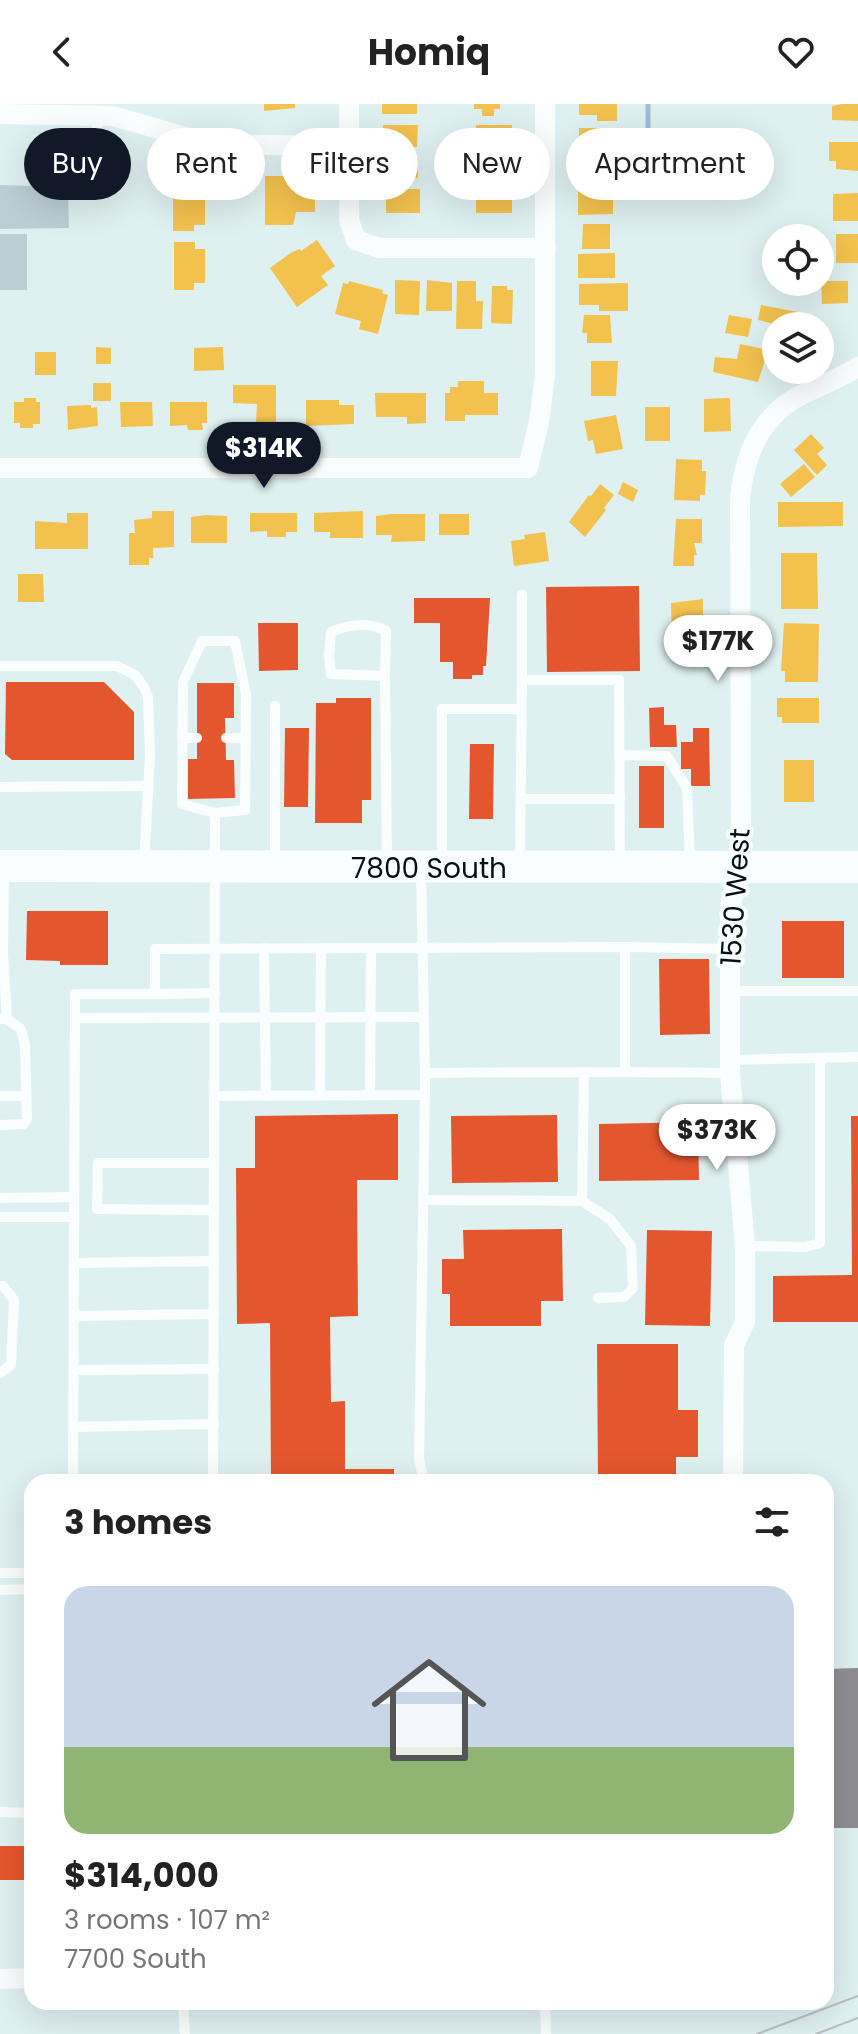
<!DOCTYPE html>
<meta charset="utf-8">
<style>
body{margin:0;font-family:Poppins,sans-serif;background:#f2f2f2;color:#222;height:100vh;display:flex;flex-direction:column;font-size:30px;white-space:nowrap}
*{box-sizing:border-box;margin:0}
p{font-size:26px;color:#767676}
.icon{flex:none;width:44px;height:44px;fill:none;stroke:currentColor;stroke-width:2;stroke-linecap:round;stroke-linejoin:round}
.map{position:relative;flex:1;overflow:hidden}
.sheet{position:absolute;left:24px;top:1370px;width:810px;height:536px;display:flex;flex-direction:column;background:#fff;border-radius:24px;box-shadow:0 8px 32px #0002}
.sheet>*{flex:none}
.top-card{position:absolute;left:24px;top:24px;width:810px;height:72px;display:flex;gap:16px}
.tools{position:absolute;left:762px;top:120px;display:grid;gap:16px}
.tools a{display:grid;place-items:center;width:72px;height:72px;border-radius:50%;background:#fff;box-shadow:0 8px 32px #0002;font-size:40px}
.price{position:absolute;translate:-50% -68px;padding:0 18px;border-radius:28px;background:#fff;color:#222;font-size:26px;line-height:52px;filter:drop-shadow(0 2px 4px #0008)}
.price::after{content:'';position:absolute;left:50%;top:48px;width:24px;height:18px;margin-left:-12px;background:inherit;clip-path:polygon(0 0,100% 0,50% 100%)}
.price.on{background:#111827;color:#fff}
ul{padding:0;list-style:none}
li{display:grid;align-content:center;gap:16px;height:424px;padding:0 40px}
li span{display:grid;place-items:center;height:248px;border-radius:24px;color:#555}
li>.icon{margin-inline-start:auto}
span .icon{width:144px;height:144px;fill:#fffc;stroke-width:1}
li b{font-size:34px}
h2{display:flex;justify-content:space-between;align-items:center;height:96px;padding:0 40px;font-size:34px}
.pill{padding:0 28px;border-radius:36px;background:#fff;box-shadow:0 8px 32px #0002;font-size:28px;line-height:72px}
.pill.on{background:#111827;color:#fff}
header{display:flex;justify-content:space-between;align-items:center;height:104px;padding:0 40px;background:#fff;font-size:36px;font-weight:700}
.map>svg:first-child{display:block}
</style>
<header><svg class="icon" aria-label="back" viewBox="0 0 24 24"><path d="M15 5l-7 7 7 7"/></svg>Homiq<svg class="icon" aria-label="heart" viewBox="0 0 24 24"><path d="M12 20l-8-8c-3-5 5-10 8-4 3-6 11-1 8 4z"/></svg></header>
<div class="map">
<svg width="858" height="1930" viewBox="0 0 858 1930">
<rect width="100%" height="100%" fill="#dff0f0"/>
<!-- homes -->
<g fill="#f2c14e">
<polygon points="264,0 295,0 295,4 264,7"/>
<rect x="382" y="0" width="35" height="10"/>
<polygon points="474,0 500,0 500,5 494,5 494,12 482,12 482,5 474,5"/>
<polygon points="579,0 617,0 617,17 597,17 597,11 579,11"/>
<polygon points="842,0 858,0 858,17 832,16 832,2"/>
<polygon points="383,21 418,21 417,43 387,43 387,38 383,38"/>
<polygon points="476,21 512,21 511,44 476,45"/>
<polygon points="579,24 617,24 617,49 597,49 597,43 579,43"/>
<polygon points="829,38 858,38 858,67 836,65 836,57 829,57"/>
<polygon points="477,54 511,54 512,80 477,80"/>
<rect x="578" y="54" width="35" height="26"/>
<polygon points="381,55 418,55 418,74 383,74"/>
<polygon points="265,72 297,72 297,76 315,76 315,108 296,108 293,121 265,121"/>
<polygon points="173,80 194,80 194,86 205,86 205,121 194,121 194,127 173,127"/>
<rect x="386" y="85" width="34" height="24"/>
<rect x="476" y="85" width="36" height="24"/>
<polygon points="578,87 613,87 613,110 578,111"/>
<polygon points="858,89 858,117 833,117 833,90"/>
<polygon points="583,120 610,120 610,145 582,145"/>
<rect x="836" y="130" width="22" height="29"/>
<polygon points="317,136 335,162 321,172 328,181 297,203 270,164 292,148 300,145 301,147"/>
<polygon points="174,138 195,138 195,145 205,145 205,179 194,179 194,186 174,186"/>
<polygon points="615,149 615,174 578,174 578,150"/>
<polygon points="395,176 420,177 419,211 395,210"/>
<polygon points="427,176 452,179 452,207 426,207"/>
<polygon points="349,177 383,186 382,189 388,191 378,230 359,225 361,217 335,210 343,179 348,180"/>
<polygon points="457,177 476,177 476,197 483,197 482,225 456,225"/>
<polygon points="821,177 848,177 848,199 822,200"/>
<polygon points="628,179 628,207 599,207 599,201 579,201 579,180"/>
<polygon points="492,182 507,182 507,186 513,186 512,220 491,219"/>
<polygon points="761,201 798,208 796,218 800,219 799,222 776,222 776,230 769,229 771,219 758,216"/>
<polygon points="584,211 610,211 612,239 587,239 587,229 582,229"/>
<polygon points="729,211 752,215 748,233 725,229"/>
<polygon points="740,240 764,245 763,249 767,250 758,278 713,268 715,253 737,255"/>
<polygon points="96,243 111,244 111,260 96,260"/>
<polygon points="223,243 224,266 194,267 194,244"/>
<rect x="35" y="248" width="21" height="23"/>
<polygon points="591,257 618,257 616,292 591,292"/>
<polygon points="458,277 484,277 484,289 498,289 498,311 465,311 465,317 445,317 445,289 450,289 450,283 458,283"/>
<rect x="93" y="279" width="18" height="18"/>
<polygon points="233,281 276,281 276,319 256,319 257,300 233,299"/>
<polygon points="375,289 426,289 426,319 407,320 407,313 376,313"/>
<polygon points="24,294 36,294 36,298 40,298 40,320 33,320 33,324 20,324 20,319 14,319 14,298 24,298"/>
<polygon points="730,294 731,327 704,328 704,295"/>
<polygon points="306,296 339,296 339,301 354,301 354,320 306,322"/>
<polygon points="120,298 152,298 153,322 121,323"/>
<polygon points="170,298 207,298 207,319 202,319 203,326 188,326 187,321 170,322"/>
<polygon points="91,301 91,304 97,303 98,322 68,326 67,302"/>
<rect x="645" y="303" width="25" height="34"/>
<polygon points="616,311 623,345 596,350 593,336 588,337 584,317"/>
<polygon points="811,330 824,344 817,350 827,361 817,371 794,346"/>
<polygon points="676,355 702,356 702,367 706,367 705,391 700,391 700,397 674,396"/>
<polygon points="804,360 815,373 791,393 780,380"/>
<polygon points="623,378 638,386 633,398 618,390"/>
<polygon points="600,380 614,391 604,404 606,406 585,433 569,418 589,391 591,392"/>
<polygon points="778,398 843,398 843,422 778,423"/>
<polygon points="152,407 174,407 174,443 153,444 153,454 149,454 149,461 129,461 129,429 135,429 134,416 152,414"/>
<polygon points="363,407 363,434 330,434 330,428 314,428 314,409"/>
<polygon points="67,409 88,409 88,445 35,445 35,417 67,419"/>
<polygon points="250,409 297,409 297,428 286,428 286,433 267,433 267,427 250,428"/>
<polygon points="392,410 425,410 425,437 391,438 392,431 376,431 376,412"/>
<rect x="439" y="410" width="30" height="21"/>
<polygon points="206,411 227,412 227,439 191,439 191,413"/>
<polygon points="676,415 702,415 702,439 694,439 697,451 694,451 694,462 673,462"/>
<polygon points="545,428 549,457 514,462 511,437 525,435 524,431"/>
<polygon points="781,449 817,449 818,505 781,505"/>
<polygon points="18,470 43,470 44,498 18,498"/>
<polygon points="703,495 703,519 693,521 693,534 698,534 698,545 692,545 693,551 667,551 667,536 672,536 671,499"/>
<polygon points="784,519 819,520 818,578 785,578 785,567 781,567"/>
<polygon points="777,594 819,594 819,619 782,619 782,613 777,613"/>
<rect x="784" y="656" width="30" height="42"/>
</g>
<!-- shops -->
<g fill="#e4572e">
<polygon points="639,482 640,567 547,568 546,483"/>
<polygon points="414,494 490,494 486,562 483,562 483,571 472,571 472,575 453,575 453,558 440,558 440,519 414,519"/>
<polygon points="258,519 298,519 298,566 259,567"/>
<polygon points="6,578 104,578 134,608 134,656 12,656 5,650"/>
<polygon points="197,579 234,579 234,614 225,614 226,656 234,656 235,694 188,695 188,655 197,655"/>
<polygon points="336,594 371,594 371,696 362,696 362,719 315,719 316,599 336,599"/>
<polygon points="664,603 664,621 676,621 677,643 650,643 649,604"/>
<polygon points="285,624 309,624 308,703 284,703"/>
<polygon points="693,624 709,624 710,682 691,682 691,665 681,665 681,638 693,638"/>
<polygon points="470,640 494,640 493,715 469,715"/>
<rect x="639" y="662" width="25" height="62"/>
<polygon points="27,807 108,807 108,861 60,861 60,857 26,856"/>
<rect x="782" y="817" width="62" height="57"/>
<polygon points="659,855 709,855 710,930 660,931"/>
<polygon points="398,1010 398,1076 357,1076 358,1212 330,1213 331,1298 345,1297 345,1365 394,1365 394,1378 271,1378 270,1219 237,1220 236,1064 255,1064 255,1012"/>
<polygon points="557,1011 558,1078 452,1079 451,1012"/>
<polygon points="851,1012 858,1012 858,1218 773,1218 773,1172 852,1171"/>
<polygon points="698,1018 699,1076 599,1077 599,1020"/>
<polygon points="562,1125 563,1197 541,1197 541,1222 450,1222 450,1190 442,1190 442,1155 464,1155 463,1126"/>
<polygon points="647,1126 712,1127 710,1222 645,1221"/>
<polygon points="597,1240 678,1240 678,1306 698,1306 698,1353 676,1353 676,1378 598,1378"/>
<rect x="0" y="1742" width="32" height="34"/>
</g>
<!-- industry -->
<polygon fill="#8d8d92" points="858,1564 858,1724 826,1724 826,1565"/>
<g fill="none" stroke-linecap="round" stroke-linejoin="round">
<!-- stream -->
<polyline stroke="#a1bad9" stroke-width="5" points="648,25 648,0"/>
</g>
<!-- building -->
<g fill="#bbced3">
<polygon points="0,81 68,83 69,124 0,125"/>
<rect x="0" y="130" width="27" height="56"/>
</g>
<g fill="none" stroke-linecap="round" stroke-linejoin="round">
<!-- lane -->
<g stroke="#fafdfd" stroke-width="10">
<polyline points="97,10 97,58"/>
<polyline points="522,491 522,576"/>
<polygon points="202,537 235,537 246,591 245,706 215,709 182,700 183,578"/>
<polyline points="0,562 117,562 135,571 144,583 148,593 150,651 144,760"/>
<path d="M385 572 386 527C369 517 347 521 331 528L329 552 331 570 385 572 387 758"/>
<polyline points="275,602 275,758"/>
<polyline points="182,634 197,634"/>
<polyline points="226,634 246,634"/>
<polyline points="619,651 667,652 687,684 690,757"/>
<polyline points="0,683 147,682"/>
<polyline points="521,695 620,695"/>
<polyline points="520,757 522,576 619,576 620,758"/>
<polyline points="442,760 442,605 521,605"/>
<polyline points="421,766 425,969"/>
<polyline points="625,843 729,845"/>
<polyline points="264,844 266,992"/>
<polyline points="730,887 858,887"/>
<polyline points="155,890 215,889"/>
<polyline points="75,914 75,890 155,890 155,845 625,843 625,968 425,969 425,991 215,992"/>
<polyline points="0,915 7,915 3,849 4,764"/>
<polyline points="730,956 858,953"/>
<polyline points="625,968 730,969"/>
<polyline points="320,991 321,844"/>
<polyline points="370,991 371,844"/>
<polyline points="0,992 25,992"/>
<polyline points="0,1021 24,1020 27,1015 25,941 21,925 7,915"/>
<polyline points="0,1094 74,1093"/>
<polyline points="423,1096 582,1097 584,968"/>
<polyline points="582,1097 610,1115 631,1142 633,1184 624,1193 598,1194"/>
<polyline points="214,1106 97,1105 98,1059 214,1059"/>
<polyline points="0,1113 74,1113"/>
<polyline points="745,1142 805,1143 820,1139 820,954"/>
<polyline points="74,1159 214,1157"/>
<polyline points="0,1182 3,1182 14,1196 11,1261 0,1269"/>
<polyline points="74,1212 214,1210"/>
<polyline points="74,1266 214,1265"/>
<polyline points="74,1323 214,1320"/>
<polyline points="73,1375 213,1378"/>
<polyline points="73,1378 75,914 424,913"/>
<polyline points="213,1378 215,709"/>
<polyline points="424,1378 419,1355 425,991"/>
<polyline points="0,1469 32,1469"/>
<polyline points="0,1486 32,1485"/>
<polyline points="0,1708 32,1709"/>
<polyline points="183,1898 185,1930"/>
<polyline points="545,1898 546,1930"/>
</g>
<!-- street -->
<g stroke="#fafdfd" stroke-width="20">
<polyline points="349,0 349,116 356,136 379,144 546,144"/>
<polyline points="0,10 113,12 210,40 349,42"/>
<polyline points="0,364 528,364 539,318 545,271 545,0"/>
<path d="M733 1378 734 1241 745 1218V1142L730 969V803L741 763 740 395C744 352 760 312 801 291 820 282 840 274 858 263"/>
<polyline points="0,1875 32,1874"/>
</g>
<!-- primary -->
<polyline stroke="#fafdfd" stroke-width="32" points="0,762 858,763"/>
<!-- tram -->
<g stroke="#b9bebe" stroke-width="2">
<polyline points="757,1930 858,1892"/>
<polyline points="816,1930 858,1914"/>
</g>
</g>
<g text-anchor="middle" stroke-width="8" stroke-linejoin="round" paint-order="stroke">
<!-- street labels -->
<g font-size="28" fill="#061111" stroke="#f9ffff">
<text x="429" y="774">7800 South</text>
<text transform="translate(735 793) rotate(-86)" y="10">1530 West</text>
</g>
</g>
</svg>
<div class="tools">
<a><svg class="icon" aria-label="locate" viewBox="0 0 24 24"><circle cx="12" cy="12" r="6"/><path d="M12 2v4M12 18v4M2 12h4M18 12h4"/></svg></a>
<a><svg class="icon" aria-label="layers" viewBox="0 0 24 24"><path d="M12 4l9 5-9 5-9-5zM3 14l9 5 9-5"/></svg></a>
</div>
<b class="price on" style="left:264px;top:386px">$314K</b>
<b class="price" style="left:718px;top:579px">$177K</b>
<b class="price" style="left:717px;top:1068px">$373K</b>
<div class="top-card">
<a class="pill on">Buy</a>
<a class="pill">Rent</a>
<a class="pill">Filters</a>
<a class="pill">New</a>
<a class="pill">Apartment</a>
</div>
<section class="sheet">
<h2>3 homes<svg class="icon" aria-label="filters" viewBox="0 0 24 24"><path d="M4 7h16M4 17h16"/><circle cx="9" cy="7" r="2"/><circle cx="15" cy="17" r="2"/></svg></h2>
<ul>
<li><span style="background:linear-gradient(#c9d6e8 65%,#8fb573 0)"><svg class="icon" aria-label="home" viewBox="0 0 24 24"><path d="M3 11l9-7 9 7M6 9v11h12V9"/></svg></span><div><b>$314,000</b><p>3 rooms · 107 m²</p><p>7700 South</p></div></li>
</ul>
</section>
</div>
